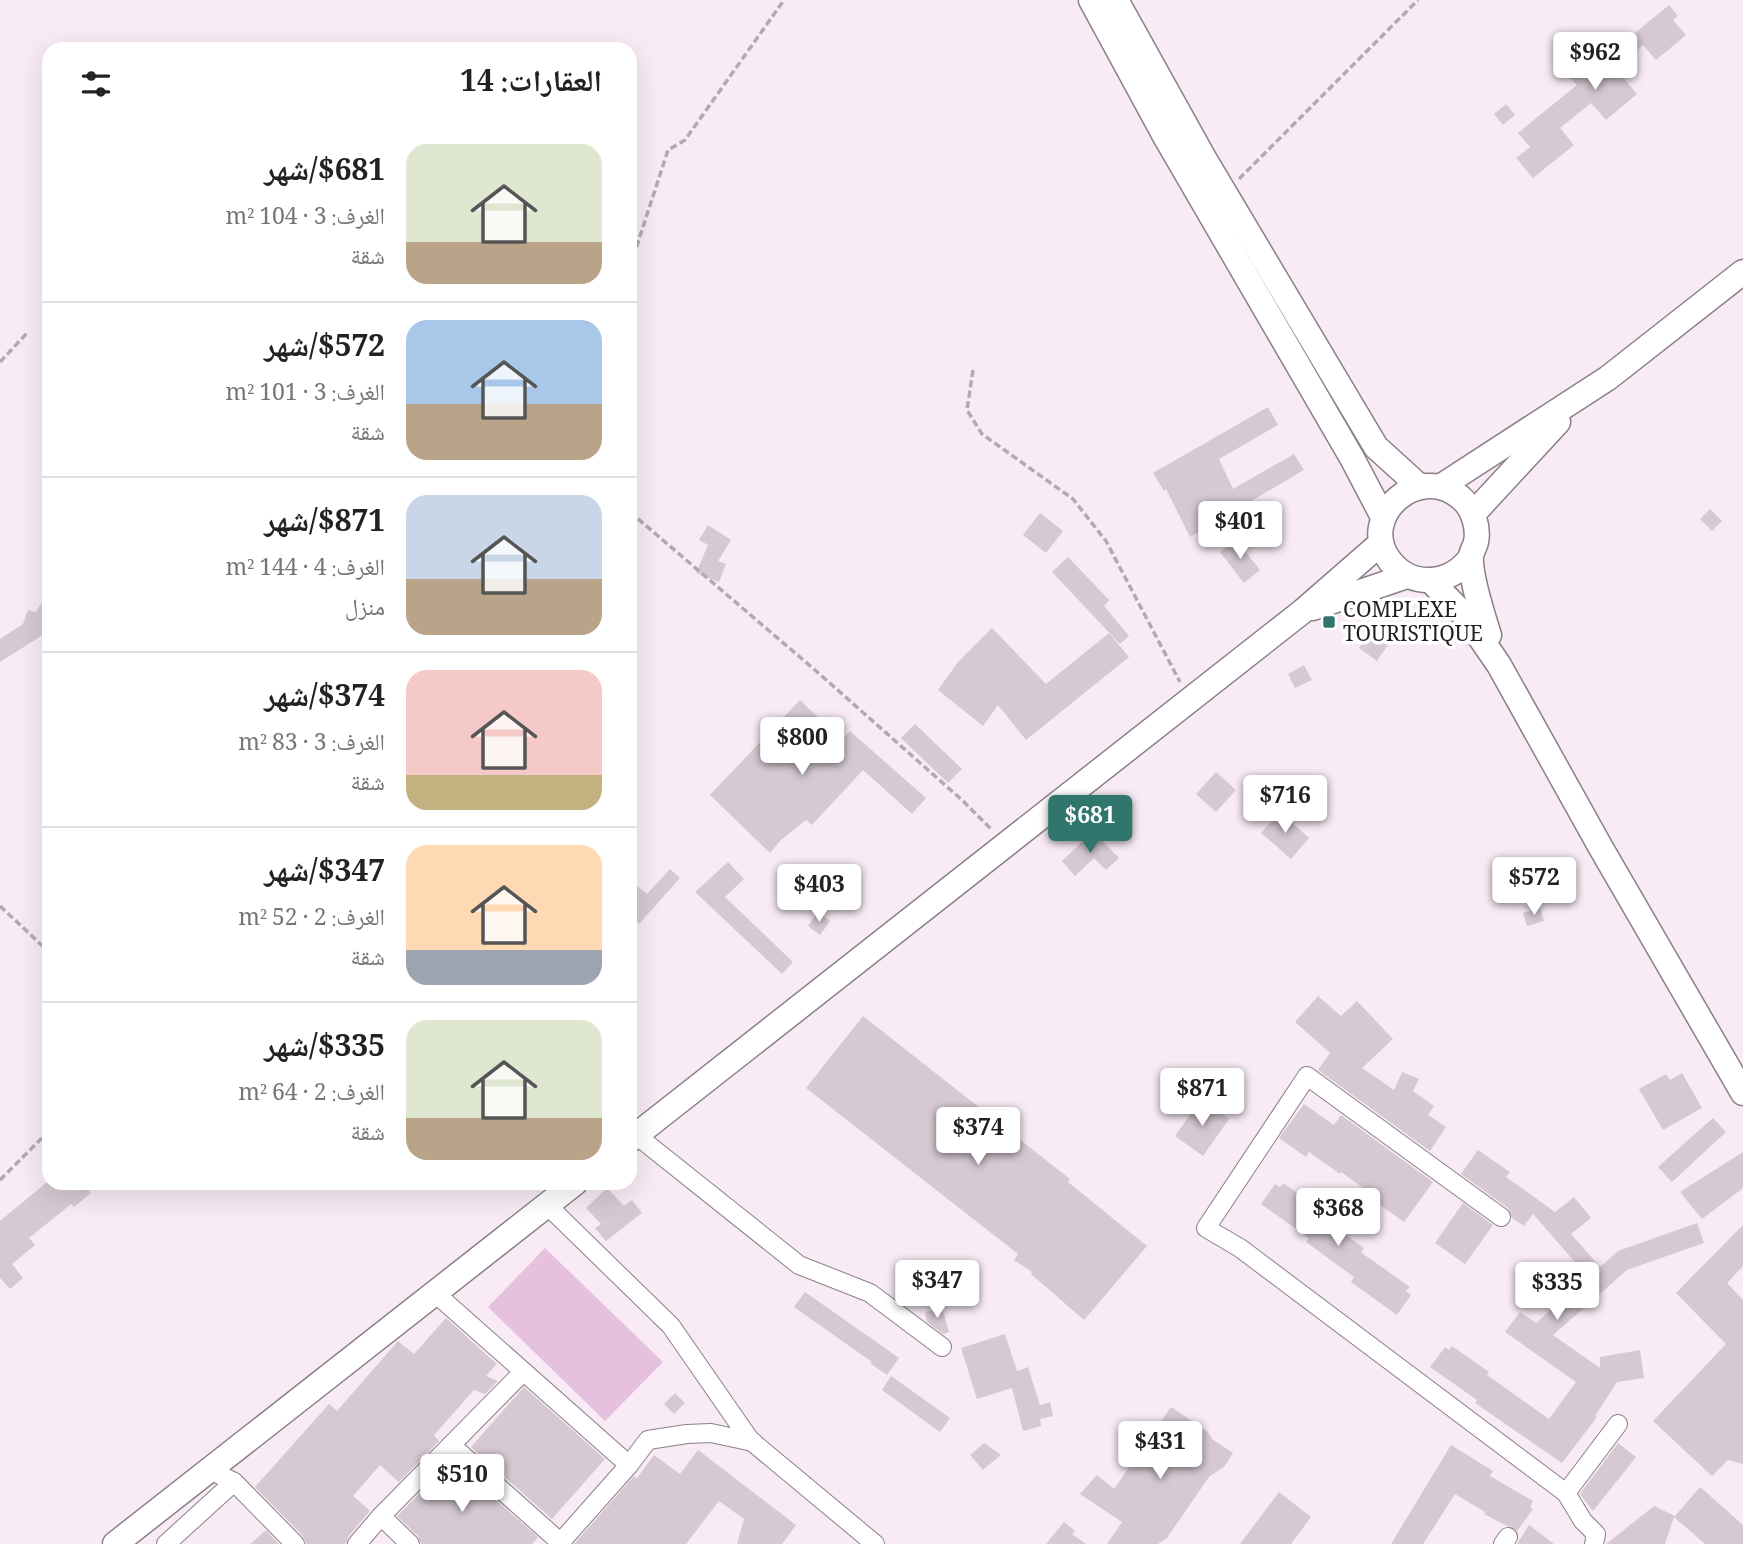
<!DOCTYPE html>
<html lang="ar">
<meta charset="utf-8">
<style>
body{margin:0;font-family:Georgia,"Noto Naskh Arabic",serif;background:#f6f6f6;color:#222;direction:rtl;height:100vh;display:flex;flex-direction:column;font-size:26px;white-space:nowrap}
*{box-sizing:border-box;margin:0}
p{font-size:23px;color:#767676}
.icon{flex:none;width:38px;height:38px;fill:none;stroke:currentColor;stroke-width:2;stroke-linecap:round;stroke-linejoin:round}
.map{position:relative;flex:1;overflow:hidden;direction:ltr}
.sheet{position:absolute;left:42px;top:42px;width:595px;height:1148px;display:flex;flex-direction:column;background:#fff;border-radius:21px;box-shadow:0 7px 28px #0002;direction:rtl}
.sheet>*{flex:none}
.price{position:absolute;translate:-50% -60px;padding:0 16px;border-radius:7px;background:#fff;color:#222;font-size:23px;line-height:46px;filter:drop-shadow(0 2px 4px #0008)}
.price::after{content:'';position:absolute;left:50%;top:42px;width:21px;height:16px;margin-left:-10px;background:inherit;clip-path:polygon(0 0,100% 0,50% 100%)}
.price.selected{background:#30766d;color:#fff}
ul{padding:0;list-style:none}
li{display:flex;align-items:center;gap:21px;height:175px;padding:0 35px}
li+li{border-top:2px solid #e0e0e0}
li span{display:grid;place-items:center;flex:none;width:196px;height:140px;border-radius:21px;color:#555}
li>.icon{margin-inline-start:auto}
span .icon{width:84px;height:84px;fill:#fffc;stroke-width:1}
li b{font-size:30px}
h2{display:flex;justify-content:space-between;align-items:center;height:84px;padding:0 35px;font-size:30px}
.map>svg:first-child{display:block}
</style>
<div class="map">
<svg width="1743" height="1544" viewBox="0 0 1743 1544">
<rect width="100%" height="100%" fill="#f8ebf5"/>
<!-- green -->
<polygon fill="#e6c1de" points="545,1248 663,1362 605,1421 488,1307"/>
<!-- building -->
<g fill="#d6c9d3">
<polygon points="1669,5 1678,16 1673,20 1686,35 1656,60 1643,45 1615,68 1637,94 1606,120 1591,103 1560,128 1574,145 1533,178 1516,158 1530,147 1518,133 1577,85 1570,78 1602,52 1606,57"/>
<polygon points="1506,104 1515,115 1503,125 1494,114"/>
<polygon points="1268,407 1278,425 1219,459 1233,489 1294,454 1304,470 1190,537 1166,489 1164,491 1153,473"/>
<polygon points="1710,509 1722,521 1712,531 1700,519"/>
<polygon points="1040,513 1063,531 1046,553 1023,535"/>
<polygon points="708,525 731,540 718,561 726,564 719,582 696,573 708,545 699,540"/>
<polygon points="1236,540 1260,570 1244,583 1220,552"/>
<polygon points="1068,557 1109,600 1104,606 1129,636 1120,644 1052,572"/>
<polygon points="49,590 49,625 46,633 0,662 0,639 23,624 28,610 36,612"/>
<polygon points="1373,627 1392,639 1377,661 1359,648"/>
<polygon points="992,628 1046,684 1109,633 1129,657 1026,740 998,705 983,726 938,690 958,662"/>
<polygon points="1304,665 1312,680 1295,688 1288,674"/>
<polygon points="800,700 842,740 850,731 926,798 912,814 863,770 812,825 806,820 781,840 770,853 710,795"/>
<polygon points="915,724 962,769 948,783 901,738"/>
<polygon points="1216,772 1236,790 1216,812 1196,794"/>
<polygon points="1280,812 1309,838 1291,859 1261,833"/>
<polygon points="1093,831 1119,858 1106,870 1094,858 1075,876 1062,861"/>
<polygon points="728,862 744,879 725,897 793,962 782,974 695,892"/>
<polygon points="670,869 680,878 639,924 630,916 630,880 647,894"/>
<polygon points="1540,908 1544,921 1527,926 1523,913"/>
<polygon points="818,912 830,921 820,935 808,926"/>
<polygon points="1318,996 1341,1016 1357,1001 1393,1039 1362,1068 1394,1090 1402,1072 1419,1079 1413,1091 1434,1106 1428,1115 1446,1127 1430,1151 1318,1070 1330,1053 1295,1022"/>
<polygon points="863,1016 1070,1179 1068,1182 1147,1246 1084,1320 1031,1274 1032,1272 1014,1260 1018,1254 806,1088"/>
<polygon points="1682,1073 1702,1108 1663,1130 1639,1089 1666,1074 1670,1080"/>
<polygon points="1201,1099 1229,1119 1203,1156 1175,1136"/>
<polygon points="1304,1104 1334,1125 1341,1115 1433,1182 1404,1222 1373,1200 1376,1197 1341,1172 1340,1174 1309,1152 1306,1157 1279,1138"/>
<polygon points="1713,1118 1726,1132 1672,1182 1658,1167"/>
<polygon points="1478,1150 1510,1172 1506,1177 1555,1212 1574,1197 1591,1218 1571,1234 1600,1267 1618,1251 1697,1223 1704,1243 1627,1270 1553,1335 1600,1368 1600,1357 1640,1350 1644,1378 1617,1382 1595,1416 1597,1417 1562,1463 1475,1403 1477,1400 1430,1367 1445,1347 1449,1350 1452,1346 1489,1372 1487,1375 1549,1419 1576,1382 1505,1332 1520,1312 1536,1323 1588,1277 1533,1214 1524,1226 1512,1218 1508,1208 1461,1174"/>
<polygon points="1743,1152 1743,1188 1702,1219 1680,1192"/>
<polygon points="46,1183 83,1183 91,1193 74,1207 71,1204 29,1238 35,1245 12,1264 23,1278 10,1289 0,1278 0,1221"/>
<polygon points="1283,1183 1320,1209 1316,1213 1321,1217 1364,1248 1361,1252 1366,1256 1410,1287 1406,1291 1411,1295 1397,1315 1351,1282 1354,1277 1306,1242 1309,1238 1261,1204 1275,1184 1280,1187"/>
<polygon points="607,1188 624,1206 632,1200 642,1213 606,1241 595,1228 601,1224 586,1208"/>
<polygon points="1463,1203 1493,1225 1465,1264 1435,1243"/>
<polygon points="1743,1225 1743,1266 1727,1283 1743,1300 1743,1464 1728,1460 1712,1476 1653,1421 1726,1344 1676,1293"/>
<polygon points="805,1292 899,1358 887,1375 871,1364 872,1362 794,1307"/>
<polygon points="942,1308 949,1332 943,1334 927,1322 925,1312"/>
<polygon points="446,1318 497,1364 486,1376 498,1381 485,1394 474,1390 434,1435 439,1441 399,1482 380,1465 353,1496 370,1511 348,1537 346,1544 306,1544 303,1536 255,1487 329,1404 337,1411 398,1341 414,1354"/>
<polygon points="1005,1334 1017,1371 1028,1367 1040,1405 1050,1402 1053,1416 1040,1419 1041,1426 1023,1431 1012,1388 977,1399 961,1348"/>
<polygon points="891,1376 950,1418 940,1432 882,1390"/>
<polygon points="524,1387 605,1459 552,1519 471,1447"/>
<polygon points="675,1393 685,1403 674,1414 664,1404"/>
<polygon points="1171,1407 1207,1431 1212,1439 1233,1453 1224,1467 1210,1476 1204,1484 1167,1538 1158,1544 1107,1544 1122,1522 1080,1494 1097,1475 1114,1489"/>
<polygon points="984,1443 1001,1455 983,1470 970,1455"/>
<polygon points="1618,1443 1636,1457 1593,1511 1580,1494"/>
<polygon points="1451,1445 1493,1471 1490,1476 1533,1501 1530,1507 1533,1509 1517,1531 1484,1514 1485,1512 1455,1494 1423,1544 1391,1544"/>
<polygon points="698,1450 796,1525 782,1544 737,1544 744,1519 719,1501 686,1544 574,1544 634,1476 637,1478 654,1455 680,1474"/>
<polygon points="452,1461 538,1537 532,1544 421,1544 418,1536 397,1516"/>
<polygon points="1700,1487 1743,1525 1743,1544 1705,1544 1674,1517 1665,1544 1606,1544 1654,1506 1675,1516"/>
<polygon points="1279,1492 1311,1517 1291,1544 1240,1544"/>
<polygon points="1064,1522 1075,1531 1072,1534 1086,1544 1046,1544"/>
<polygon points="1529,1525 1554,1544 1517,1544"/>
<polygon points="266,1530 279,1544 250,1544"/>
</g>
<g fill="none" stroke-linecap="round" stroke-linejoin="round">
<!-- minor casing -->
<g stroke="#8b7f88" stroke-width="20">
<g id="minor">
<polyline points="636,1135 799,1265 870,1293 942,1347"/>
<polyline points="547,1205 671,1326 750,1440 875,1544"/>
<polyline points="1501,1217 1307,1076 1206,1228 1240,1248 1566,1493 1583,1521 1596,1534 1594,1544"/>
<polyline points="435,1293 629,1465 559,1544"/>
<polyline points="451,1445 560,1542"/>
<polyline points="629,1465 648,1440 687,1434 711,1433 753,1442"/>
<polyline points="210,1470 234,1482 295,1544"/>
<polyline points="1566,1493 1618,1424"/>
<polyline points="381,1516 410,1544"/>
<polyline points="166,1544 234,1482"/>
<polyline points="357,1544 381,1516 523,1372"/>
<polyline points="1503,1544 1508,1537"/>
</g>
</g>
<!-- secondary casing -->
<g stroke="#8b7f88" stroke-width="27">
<g id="secondary">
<polyline points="1091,0 1166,138 1352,458 1383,517"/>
<polyline points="1116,0 1205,160 1376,447 1419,486"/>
<polyline points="1440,487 1608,378 1743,272"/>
<polyline points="1473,514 1558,422"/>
<path d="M1471 557C1451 585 1412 589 1390 561 1356 517 1419 461 1461 498 1473 508 1479 527 1476 542 1475 547 1471 552 1471 557 1470 575 1483 617 1489 635"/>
<polyline points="1431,581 1466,617 1499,665 1601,848 1743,1093"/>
<polyline points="1313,608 1407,576"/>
<polyline points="630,1140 1303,611 1381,543"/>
<polyline points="115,1544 575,1183"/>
</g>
</g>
<!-- path -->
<g stroke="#b4a9b1" stroke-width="3.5" stroke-dasharray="7 3.5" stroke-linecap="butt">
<polyline points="1239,179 1418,0"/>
<polyline points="630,267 668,150 685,140 784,0"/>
<polyline points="0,362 28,332"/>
<polyline points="973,370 967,410 982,434 1073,499 1106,541 1180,682"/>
<polyline points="630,512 815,670 962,800 991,829"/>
<polyline points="0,906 49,952"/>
<polyline points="0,1180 49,1131"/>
</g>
<!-- minor -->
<use href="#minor" stroke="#fff" stroke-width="18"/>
<!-- secondary -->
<use href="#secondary" stroke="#fff" stroke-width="24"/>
</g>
<!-- markers -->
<rect fill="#30766d" stroke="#fff" stroke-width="2.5" x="1322" y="615" width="14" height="14" rx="3.5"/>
<g text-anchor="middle" stroke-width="7" stroke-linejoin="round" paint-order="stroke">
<!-- poi labels -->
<g font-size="21" fill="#221d21" stroke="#fff" text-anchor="start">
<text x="1343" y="617">COMPLEXE<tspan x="1343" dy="24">TOURISTIQUE</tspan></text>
</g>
</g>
</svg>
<b class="price" style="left:1595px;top:92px">$962</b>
<b class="price" style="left:1240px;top:561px">$401</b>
<b class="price" style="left:802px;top:777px">$800</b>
<b class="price" style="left:1285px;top:835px">$716</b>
<b class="price selected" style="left:1090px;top:855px">$681</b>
<b class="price" style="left:1534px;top:917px">$572</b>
<b class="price" style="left:819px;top:924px">$403</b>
<b class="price" style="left:1202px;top:1128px">$871</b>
<b class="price" style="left:978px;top:1167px">$374</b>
<b class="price" style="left:1338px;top:1248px">$368</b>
<b class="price" style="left:937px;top:1320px">$347</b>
<b class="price" style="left:1557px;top:1322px">$335</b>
<b class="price" style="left:1160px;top:1481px">$431</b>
<b class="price" style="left:462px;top:1514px">$510</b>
<section class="sheet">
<h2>العقارات: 14<svg class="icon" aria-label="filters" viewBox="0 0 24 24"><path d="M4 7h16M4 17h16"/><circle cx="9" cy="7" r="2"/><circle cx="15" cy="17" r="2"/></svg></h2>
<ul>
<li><span style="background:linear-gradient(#dfe7d0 70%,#b9a48a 0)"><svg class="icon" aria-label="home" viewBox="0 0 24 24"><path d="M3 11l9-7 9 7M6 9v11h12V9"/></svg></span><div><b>$681/شهر</b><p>الغرف: 3 · 104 m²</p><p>شقة</p></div></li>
<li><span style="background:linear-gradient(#a9c7e8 60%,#b9a48a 0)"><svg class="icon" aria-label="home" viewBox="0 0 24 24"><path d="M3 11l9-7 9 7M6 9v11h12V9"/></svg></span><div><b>$572/شهر</b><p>الغرف: 3 · 101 m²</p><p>شقة</p></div></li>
<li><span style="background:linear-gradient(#c9d6e8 60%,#b9a48a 0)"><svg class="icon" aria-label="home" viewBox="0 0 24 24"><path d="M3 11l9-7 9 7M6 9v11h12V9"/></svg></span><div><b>$871/شهر</b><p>الغرف: 4 · 144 m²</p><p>منزل</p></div></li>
<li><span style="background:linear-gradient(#f6c9c9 75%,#c2b280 0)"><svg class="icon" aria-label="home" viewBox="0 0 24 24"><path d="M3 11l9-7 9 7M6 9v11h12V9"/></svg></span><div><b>$374/شهر</b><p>الغرف: 3 · 83 m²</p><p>شقة</p></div></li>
<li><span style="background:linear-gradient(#ffd9b3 75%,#9aa5b1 0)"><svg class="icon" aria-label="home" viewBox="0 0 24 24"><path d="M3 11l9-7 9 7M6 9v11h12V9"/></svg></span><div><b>$347/شهر</b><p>الغرف: 2 · 52 m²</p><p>شقة</p></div></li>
<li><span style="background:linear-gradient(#dfe7d0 70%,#b9a48a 0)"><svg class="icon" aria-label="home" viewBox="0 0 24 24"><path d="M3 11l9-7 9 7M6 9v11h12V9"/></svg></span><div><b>$335/شهر</b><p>الغرف: 2 · 64 m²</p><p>شقة</p></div></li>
</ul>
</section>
</div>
